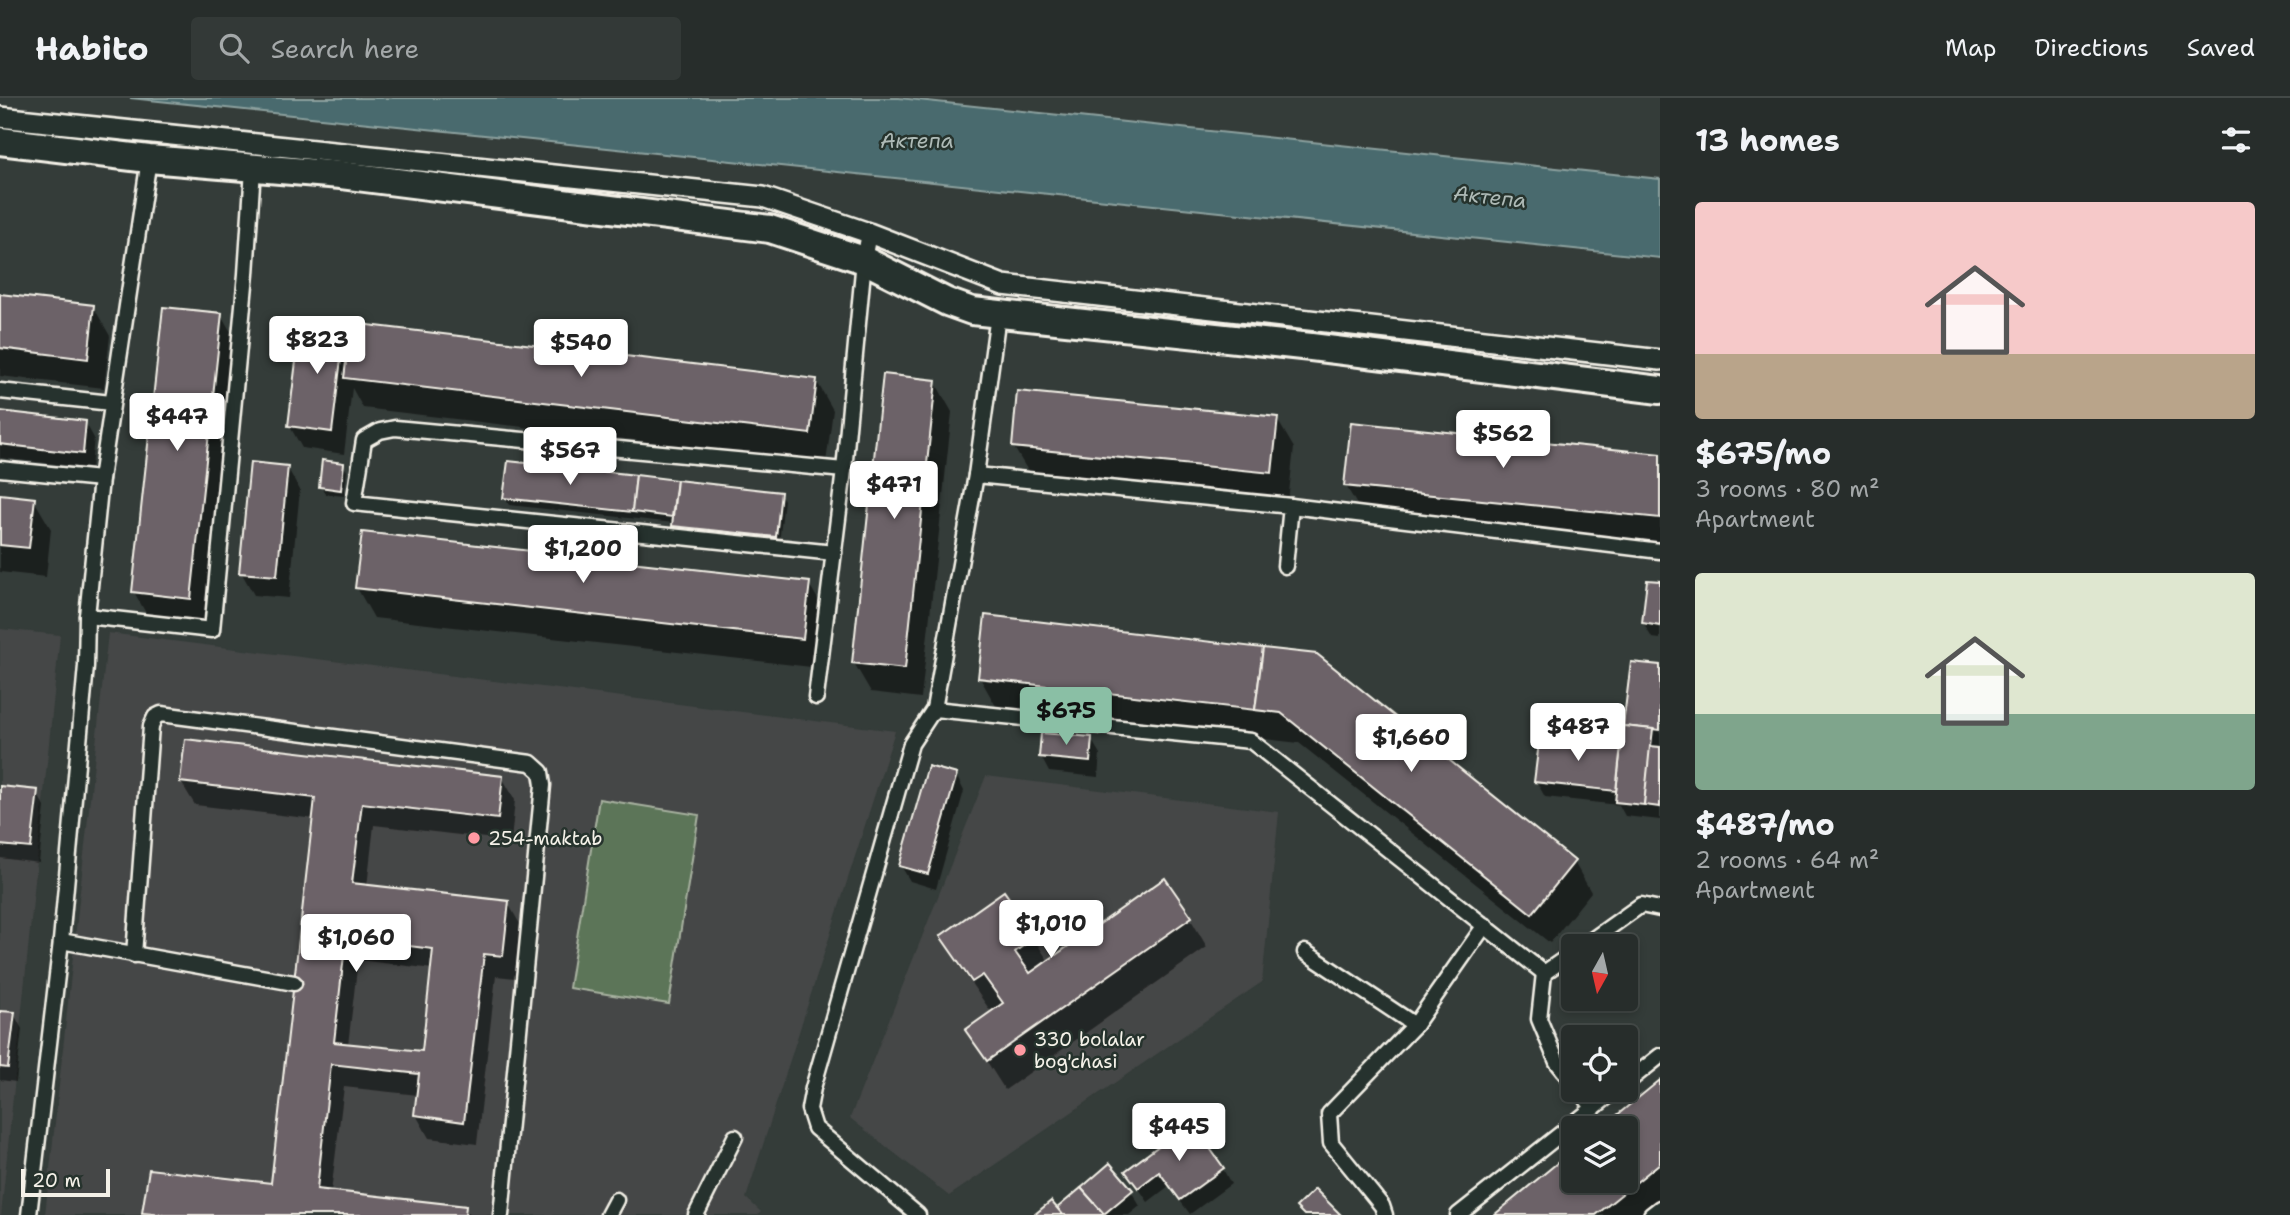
<!DOCTYPE html>
<meta charset="utf-8">
<style>
body{margin:0;font-family:"Shantell Sans",sans-serif;background:#333937;color:#f1f3f6;height:100vh;display:flex;flex-direction:column;font-size:26px;white-space:nowrap}
*{box-sizing:border-box;margin:0}
p{font-size:23px;color:#a4a8a9}
.icon{flex:none;width:38px;height:38px;fill:none;stroke:currentColor;stroke-width:2;stroke-linecap:round;stroke-linejoin:round}
.map{position:relative;flex:1;overflow:hidden}
.details{display:flex;flex-direction:column;background:#272d2b;width:630px}
.details>*{flex:none}
.needle{width:46px;rotate:188deg}
.fabs{position:absolute;left:1561px;top:836px;display:grid;gap:14px}
.fabs a{display:grid;place-items:center;width:77px;height:77px;border-radius:7px;background:#272d2b;box-shadow:0 4px 10px #0003,0 0 0 2px #434947;font-size:35px}
.scale{position:absolute;left:21px;bottom:18px;width:89px;box-sizing:border-box;padding-left:7px;border:4px solid #f4f1e8;border-top:0;font-size:19px;line-height:24px;white-space:nowrap;color:#f4f1e8;-webkit-text-stroke:5px #26332d;paint-order:stroke}
.price{position:absolute;translate:-50% -60px;padding:0 16px;border-radius:7px;background:#fff;color:#222;font-size:23px;line-height:46px;filter:drop-shadow(0 2px 4px #0008)}
.price::after{content:'';position:absolute;left:50%;top:42px;width:21px;height:16px;margin-left:-10px;background:inherit;clip-path:polygon(0 0,100% 0,50% 100%)}
.price.active{background:#8abfa5;color:#111}
ul{padding:0;list-style:none}
li{display:grid;align-content:center;gap:14px;height:371px;padding:0 35px}
li span{display:grid;place-items:center;height:217px;border-radius:7px;color:#555}
li>.icon{margin-inline-start:auto}
span .icon{width:126px;height:126px;fill:#fffc;stroke-width:1}
li b{font-size:30px}
h2{display:flex;justify-content:space-between;align-items:center;height:84px;padding:0 35px;font-size:30px}
header{display:flex;align-items:center;gap:42px;box-sizing:border-box;height:98px;padding:0 35px;background:#272d2b;border-bottom:2px solid #434947}
header strong{font-size:33px}
nav{display:flex;gap:38px;margin-inline-start:auto;font-size:24px}
.search{width:490px;height:63px;background:#333937;display:flex;align-items:center;gap:18px;box-sizing:border-box;padding:0 24px;border-radius:7px;color:#a4a8a9;font-size:26px}
main{display:flex;flex:1;min-height:0}
.map>svg:first-child{display:block}
</style>
<header>
<strong>Habito</strong>
<div class="search"><svg class="icon" aria-label="search" viewBox="0 0 24 24"><circle cx="10" cy="10" r="6"/><path d="M15 15l6 6"/></svg>Search here</div>
<nav><a>Map</a><a>Directions</a><a>Saved</a></nav>
</header>
<main>
<div class="map">
<svg width="1660" height="1117" viewBox="0 0 1660 1117">
<rect width="100%" height="100%" fill="#343c39"/>
<filter id="ink" filterUnits="userSpaceOnUse"><feTurbulence type="fractalNoise" baseFrequency=".0143" numOctaves="2"/><feDisplacementMap in="SourceGraphic" scale="14" xChannelSelector="R" yChannelSelector="G"/><feConvolveMatrix kernelMatrix="1 2 1 2 8 2 1 2 1" color-interpolation-filters="sRGB"/></filter>
<g filter="url(#ink)">
<!-- built -->
<g fill="#454747">
<polygon points="0,531 60,537 1,1117 0,1117"/>
<polygon points="108,535 895,633 746,1100 761,1114 758,1117 45,1117"/>
<polygon points="986,678 1279,714 1262,884 949,1098 850,1020"/>
</g>
<!-- green -->
<polygon fill="#5c7459" stroke="#a8b2a0" stroke-width="2" points="599,701 699,717 669,906 569,890"/>
<!-- water -->
<polygon fill="#486b6e" stroke="#8da19f" stroke-width="2" points="130,0 899,0 1660,81 1660,160"/>
<!-- shadow -->
<g fill="#0007" fill-rule="evenodd">
<polygon points="0,197 93,208 110,238 104,290 0,278"/>
<polygon points="221,217 238,246 207,530 151,524 134,494"/>
<polygon points="344,230 351,242 816,282 833,312 826,365 363,310 352,290 344,356 302,350 289,327"/>
<polygon points="935,284 952,314 921,600 871,594 854,565"/>
<polygon points="0,314 85,324 94,340 91,370 0,360"/>
<polygon points="1277,321 1294,350 1288,404 1031,378 1013,348"/>
<polygon points="1353,326 1660,358 1660,448 1363,417 1346,388"/>
<polygon points="509,365 780,395 784,402 779,446 678,434 674,425 509,407 505,400"/>
<polygon points="343,366 347,373 344,398 325,396 321,388"/>
<polygon points="287,369 300,392 289,500 254,497 241,474"/>
<polygon points="0,398 34,402 51,431 46,479 0,474"/>
<polygon points="1649,484 1660,485 1660,541 1652,540 1643,525"/>
<polygon points="809,486 826,515 820,570 374,520 357,490"/>
<polygon points="1316,558 1574,764 1591,794 1550,845 1299,645 997,610 980,580"/>
<polygon points="1632,566 1660,569 1660,722 1625,718 1619,707 1545,699 1536,683 1541,639 1623,649"/>
<polygon points="1091,641 1100,656 1098,679 1049,674 1041,659"/>
<polygon points="956,677 964,693 936,791 910,783 901,768"/>
<path d="M502 679 515 702 511 743 374 727 367 789 508 805 521 828 515 880 496 878 477 1046 429 1040 416 1017 418 997 344 989 331 1094 465 1109 469 1117H145L144 1114 272 1087 315 721 195 707 181 684ZM358 862 433 871 423 955 348 947Z"/>
<polygon points="0,690 36,694 45,709 39,765 0,760"/>
<polygon points="1004,795 1049,864 1190,820 1207,849 1005,992 967,932 992,915 959,868 942,838"/>
<polygon points="0,914 14,916 22,931 16,984 0,982"/>
<polygon points="1660,984 1660,1108 1649,1117 1497,1117 1573,1055 1573,1083 1626,1083 1626,1031 1603,1031"/>
<polygon points="1223,1071 1231,1086 1190,1116 1169,1088 1148,1104 1127,1073"/>
<polygon points="1131,1093 1140,1108 1129,1117 1037,1117"/>
</g>
<!-- building -->
<g fill="#6c6267" stroke="#f4f1e8" stroke-width="2" fill-rule="evenodd">
<polygon points="0,196 94,207 88,261 0,250"/>
<polygon points="163,209 222,215 191,501 132,494"/>
<polygon points="301,223 345,228 332,334 288,328"/>
<polygon points="351,225 817,281 810,336 344,280"/>
<polygon points="883,276 936,282 905,571 852,565"/>
<polygon points="1017,293 1278,319 1272,375 1012,349"/>
<polygon points="0,313 86,323 83,356 0,346"/>
<polygon points="1351,324 1660,356 1660,420 1344,388"/>
<polygon points="322,362 344,365 341,392 319,389"/>
<polygon points="508,363 636,377 632,414 503,400"/>
<polygon points="250,364 288,368 277,478 239,475"/>
<polygon points="636,377 677,382 672,419 632,414"/>
<polygon points="677,382 781,394 776,439 672,428"/>
<polygon points="0,396 35,400 29,450 0,447"/>
<polygon points="362,434 810,484 803,541 355,490"/>
<polygon points="1647,482 1660,483 1660,528 1642,525"/>
<polygon points="985,517 1263,550 1255,612 978,580"/>
<polygon points="1263,550 1317,556 1575,763 1532,816 1281,615 1255,612"/>
<polygon points="1631,564 1660,567 1660,632 1623,628"/>
<polygon points="1623,628 1653,631 1644,707 1615,704"/>
<polygon points="1041,635 1092,639 1090,664 1039,659"/>
<polygon points="1540,637 1621,647 1616,693 1534,684"/>
<path d="M185 641 503 678 498 721 362 705 352 785 509 803 503 858 484 856 464 1024 414 1017 419 976 331 966 317 1091 466 1108 465 1117H164L142 1115 149 1071 271 1085 315 700 180 684ZM346 840 433 851 422 953 334 944Z"/>
<polygon points="1650,648 1660,649 1660,709 1644,707"/>
<polygon points="928,668 957,676 928,776 899,768"/>
<polygon points="0,688 38,692 31,750 0,747"/>
<polygon points="1165,780 1192,819 987,963 965,932 1003,905 983,877 972,884 940,838 1004,793 1036,838 1015,854 1030,875"/>
<polygon points="0,913 15,914 8,970 0,969"/>
<polygon points="1660,982 1660,1065 1596,1117 1494,1117 1573,1052 1573,1083 1626,1083 1626,1031 1600,1031"/>
<polygon points="1191,1024 1224,1070 1180,1102 1159,1074 1138,1090 1125,1073"/>
<polygon points="1110,1065 1133,1092 1104,1116 1081,1090"/>
<polygon points="1081,1090 1104,1116 1102,1117 1063,1117 1057,1110"/>
<polygon points="1315,1091 1341,1117 1304,1117 1296,1109"/>
<polygon points="1051,1103 1063,1117 1034,1117"/>
</g>
<g fill="none" stroke-linecap="round" stroke-linejoin="round">
<!-- service casing -->
<g stroke="#f4f1e8" stroke-width="19">
<g id="service">
<polyline points="0,293 111,305"/>
<polyline points="0,371 101,381"/>
<polyline points="976,377 1291,408 1660,453"/>
<polyline points="834,455 354,405 364,342 380,333 395,330 844,372"/>
<polyline points="1285,468 1291,408"/>
<polyline points="87,518 212,532 246,176 253,71"/>
<polyline points="816,599 844,372 864,162 869,135"/>
<polyline points="934,611 1251,643 1544,875 1573,855"/>
<polyline points="61,843 294,885"/>
<polyline points="1582,849 1641,807 1660,811"/>
<polyline points="1305,854 1415,927"/>
<polyline points="134,857 151,628 155,619 161,616 531,665 541,674 543,687 501,1117"/>
<polyline points="1544,875 1539,921 1557,964 1573,984"/>
<polyline points="1626,985 1660,958"/>
<polyline points="1579,992 1594,1010"/>
<polyline points="29,1117 61,843 86,568 87,518 101,381 149,61"/>
<polyline points="608,1117 616,1102"/>
<polyline points="696,1117 735,1039"/>
<polyline points="918,1117 815,1030 809,1011 813,990 911,646 934,611 976,377 998,217"/>
<polyline points="1385,1117 1382,1108 1331,1045 1329,1016 1415,927 1485,827"/>
<polyline points="1458,1117 1616,992"/>
<polyline points="1651,1117 1660,1110"/>
</g>
</g>
<!-- pedestrian casing -->
<g stroke="#f4f1e8" stroke-width="24">
<polyline id="pedestrian" points="0,19 763,99 869,135 1003,187 1660,262"/>
</g>
<!-- minor casing -->
<g stroke="#f4f1e8" stroke-width="32">
<polyline id="minor" points="0,43 149,61 341,77 770,131 864,162 947,204 972,213 1311,249 1660,292"/>
</g>
<!-- service -->
<use href="#service" stroke="#26332d" stroke-width="14"/>
<!-- pedestrian -->
<use href="#pedestrian" stroke="#26332d" stroke-width="19"/>
<!-- minor -->
<use href="#minor" stroke="#26332d" stroke-width="26"/>
</g>
</g>
<!-- markers -->
<g fill="#ff9aa2" stroke="#26332d" stroke-width="2.5">
<circle cx="474" cy="740" r="7"/>
<circle cx="1020" cy="952" r="7"/>
</g>
<g text-anchor="middle" stroke-width="5" stroke-linejoin="round" paint-order="stroke">
<!-- poi labels -->
<g font-size="19" fill="#f4f1e8" stroke="#26332d" text-anchor="start">
<text x="488" y="747">254-maktab</text>
<text x="1034" y="948">330 bolalar<tspan x="1034" dy="22">bog'chasi</tspan></text>
</g>
<!-- water labels -->
<g font-size="21" font-style="italic" fill="#afbbb7" stroke="#26332d">
<text x="917" y="50">Актепа</text>
<text transform="translate(1490 99) rotate(6)" y="7">Актепа</text>
</g>
</g>
</svg>
<div class="fabs">
<a><svg class="needle" viewBox="-14 -14 28 28"><path d="M0-13l5 13h-10z" fill="#e53935"/><path d="M0 13l5-13h-10z" fill="#a4a8a9"/></svg></a>
<a><svg class="icon" aria-label="locate" viewBox="0 0 24 24"><circle cx="12" cy="12" r="6"/><path d="M12 2v4M12 18v4M2 12h4M18 12h4"/></svg></a>
<a><svg class="icon" aria-label="layers" viewBox="0 0 24 24"><path d="M12 4l9 5-9 5-9-5zM3 14l9 5 9-5"/></svg></a>
</div>
<div class="scale">20 m</div>
<b class="price" style="left:317px;top:278px">$823</b>
<b class="price" style="left:581px;top:281px">$540</b>
<b class="price" style="left:177px;top:355px">$447</b>
<b class="price" style="left:1503px;top:372px">$562</b>
<b class="price" style="left:570px;top:389px">$567</b>
<b class="price" style="left:894px;top:423px">$471</b>
<b class="price" style="left:583px;top:487px">$1,200</b>
<b class="price active" style="left:1066px;top:649px">$675</b>
<b class="price" style="left:1578px;top:665px">$487</b>
<b class="price" style="left:1411px;top:676px">$1,660</b>
<b class="price" style="left:1051px;top:862px">$1,010</b>
<b class="price" style="left:356px;top:876px">$1,060</b>
<b class="price" style="left:1179px;top:1065px">$445</b>
</div>
<section class="details">
<h2>13 homes<svg class="icon" aria-label="filters" viewBox="0 0 24 24"><path d="M4 7h16M4 17h16"/><circle cx="9" cy="7" r="2"/><circle cx="15" cy="17" r="2"/></svg></h2>
<ul>
<li><span style="background:linear-gradient(#f6c9c9 70%,#b9a48a 0)"><svg class="icon" aria-label="home" viewBox="0 0 24 24"><path d="M3 11l9-7 9 7M6 9v11h12V9"/></svg></span><div><b>$675/mo</b><p>3 rooms · 80 m²</p><p>Apartment</p></div></li>
<li><span style="background:linear-gradient(#dfe7d0 65%,#7fa58c 0)"><svg class="icon" aria-label="home" viewBox="0 0 24 24"><path d="M3 11l9-7 9 7M6 9v11h12V9"/></svg></span><div><b>$487/mo</b><p>2 rooms · 64 m²</p><p>Apartment</p></div></li>
</ul>
</section>
</main>
